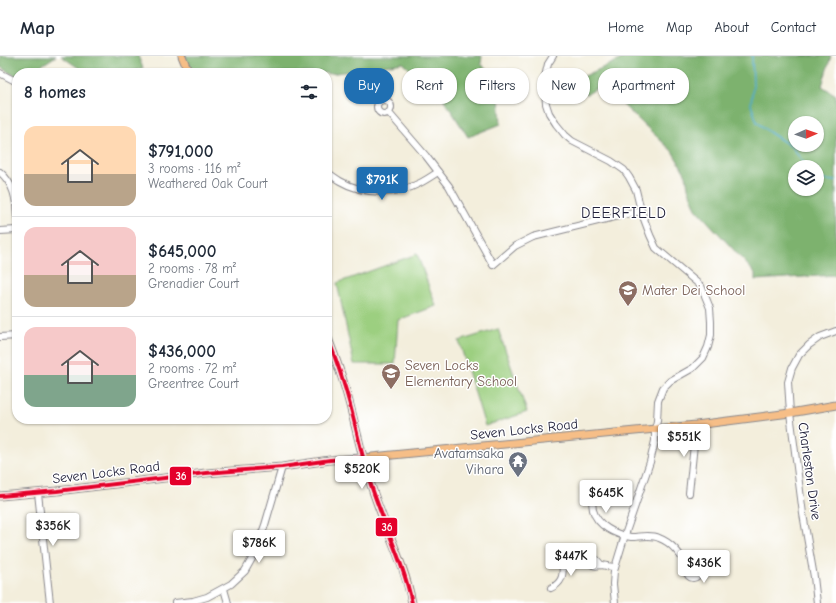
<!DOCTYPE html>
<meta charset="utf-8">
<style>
body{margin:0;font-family:"Comic Neue",sans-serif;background:#f6f6f7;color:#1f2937;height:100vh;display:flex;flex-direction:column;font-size:15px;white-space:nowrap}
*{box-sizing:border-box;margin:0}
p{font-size:13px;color:#747a83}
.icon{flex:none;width:22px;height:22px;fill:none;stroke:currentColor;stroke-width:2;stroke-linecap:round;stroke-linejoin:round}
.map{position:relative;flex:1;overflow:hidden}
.panel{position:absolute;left:12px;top:12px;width:320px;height:356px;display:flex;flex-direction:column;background:#fff;border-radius:16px;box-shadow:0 1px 3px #0004}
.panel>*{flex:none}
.top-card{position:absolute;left:344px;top:12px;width:380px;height:36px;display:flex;gap:8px}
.needle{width:26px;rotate:88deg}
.fabs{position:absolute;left:788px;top:60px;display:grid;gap:8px}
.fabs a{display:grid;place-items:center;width:36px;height:36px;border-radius:50%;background:#fff;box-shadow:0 1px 3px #0004;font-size:20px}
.price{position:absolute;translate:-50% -34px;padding:0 9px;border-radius:4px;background:#fff;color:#222;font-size:13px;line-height:26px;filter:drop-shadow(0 1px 2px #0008)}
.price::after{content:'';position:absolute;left:50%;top:24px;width:12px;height:9px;margin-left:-6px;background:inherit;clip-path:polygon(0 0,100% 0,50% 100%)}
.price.selected{background:#1f6fb2;color:#fff}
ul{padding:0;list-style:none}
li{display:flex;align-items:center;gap:12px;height:100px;padding:0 12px}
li+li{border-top:1px solid #e0e1e3}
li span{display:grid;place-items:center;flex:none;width:112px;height:80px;border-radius:12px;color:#555}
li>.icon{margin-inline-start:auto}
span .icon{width:48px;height:48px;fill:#fffc;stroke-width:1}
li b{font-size:17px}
h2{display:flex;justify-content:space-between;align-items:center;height:48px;padding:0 12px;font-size:17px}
.tag{padding:0 14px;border-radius:16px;background:#fff;box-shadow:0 1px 3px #0004;font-size:14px;line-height:36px}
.tag.selected{background:#1f6fb2;color:#fff}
header{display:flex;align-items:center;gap:24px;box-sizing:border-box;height:56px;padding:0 20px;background:#fff;border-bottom:1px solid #e0e1e3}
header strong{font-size:19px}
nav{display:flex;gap:22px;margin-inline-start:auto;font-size:14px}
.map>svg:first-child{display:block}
</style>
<header>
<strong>Map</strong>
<nav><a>Home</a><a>Map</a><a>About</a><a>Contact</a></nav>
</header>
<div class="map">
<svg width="836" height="547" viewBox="0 0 836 547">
<rect width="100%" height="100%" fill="#fff"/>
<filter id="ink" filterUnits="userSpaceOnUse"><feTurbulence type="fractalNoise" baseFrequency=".025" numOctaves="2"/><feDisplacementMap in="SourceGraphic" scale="8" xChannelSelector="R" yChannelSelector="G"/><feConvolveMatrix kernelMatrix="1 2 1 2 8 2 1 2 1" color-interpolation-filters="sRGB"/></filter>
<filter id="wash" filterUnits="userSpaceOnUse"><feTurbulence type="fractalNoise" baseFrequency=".012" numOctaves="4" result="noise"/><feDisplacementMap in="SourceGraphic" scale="16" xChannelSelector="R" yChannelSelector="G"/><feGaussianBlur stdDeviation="0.9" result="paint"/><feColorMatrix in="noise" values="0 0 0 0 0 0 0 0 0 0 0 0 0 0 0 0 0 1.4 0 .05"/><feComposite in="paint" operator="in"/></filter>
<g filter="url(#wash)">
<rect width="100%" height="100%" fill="#f3eedc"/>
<!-- green -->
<g fill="#9ccf80" stroke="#5f785e">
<polygon points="417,198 436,250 398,264 395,308 354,308 337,227"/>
<polygon points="498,273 527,356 485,370 459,285"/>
</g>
<!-- forest -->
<g fill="#7db26e" stroke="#506a54" fill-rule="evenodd">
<polygon points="0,0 56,0 39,11 40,17 17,17 17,21 0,11"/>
<polygon points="61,0 138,0 143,12 129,17 86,17"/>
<polygon points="184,0 482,0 481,8 498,26 501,68 468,81 443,42 403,7 354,15 327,18 327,17 259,17 243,14 237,17 192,17"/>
<path d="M628 0H831L822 30 836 39V219L755 224V217L696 153 688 132 686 119 672 95 602 29 586 39 578 23ZM795 67H817V89H795ZM795 111H817V133H795Z"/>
</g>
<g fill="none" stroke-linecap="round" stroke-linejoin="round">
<!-- stream -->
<g stroke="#4faccd" stroke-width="1.5">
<polyline points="752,0 753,29 751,49 757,66 769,76 792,91 807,111"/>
<polyline points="817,120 823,124 836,125"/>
</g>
</g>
</g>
<g filter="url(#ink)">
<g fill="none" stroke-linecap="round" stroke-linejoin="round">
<!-- minor casing -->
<g stroke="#8a888c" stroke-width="8">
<g id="minor">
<polyline points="553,0 548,8 544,25 546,48 549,57 556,68 565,79 572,85 611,105 624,114 629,121 636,134 641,155 650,179 656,192 701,230 710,252 711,266 711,279 708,291 703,302 693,312 670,325 663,332 658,345 657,365 655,373 655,385 650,406 625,479 614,515 613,528 615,547"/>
<polyline points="0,17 17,26"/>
<circle cx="384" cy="51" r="7"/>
<polyline points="389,57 426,100 449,130 493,209 515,190 533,181 602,164 641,155"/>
<path d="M0 116C14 128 16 143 17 160"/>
<path d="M327 116C331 119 335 122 340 125 362 138 396 140 420 127 426 124 432 120 438 116"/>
<polyline points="0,175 17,174"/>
<polyline points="0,281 17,280"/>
<path d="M591 435C592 441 592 448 593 454 597 470 616 479 631 481 640 481 651 478 659 482 673 487 681 500 689 512"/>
<polyline points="38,437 50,547"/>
<polyline points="689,437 696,369"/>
<path d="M587 503C595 501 597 503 601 509"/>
<circle cx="693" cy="516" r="6"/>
<path d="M551 532C570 523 558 509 566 500 571 495 581 500 586 503 589 505 590 508 593 509 596 511 599 509 602 509 607 510 611 511 615 511"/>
<polyline points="224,533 228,547"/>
<polyline points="175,547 193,545 207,541 231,528 245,515 254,499 265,469 282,411"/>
<polyline points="817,547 814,521 803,458 790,357 788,326 792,312 799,299 809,289 820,281 836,275"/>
</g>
</g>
<!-- major casing -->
<g stroke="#8a888c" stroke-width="9">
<g id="major">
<polyline points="182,0 189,17"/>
<path d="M327 280C334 298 341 316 346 335 356 369 362 404 374 438 386 474 405 509 412 547"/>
<polyline points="0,440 57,435 206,417 282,411 330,404 362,402 696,369 790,357 836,349"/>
</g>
</g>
<!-- minor -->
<use href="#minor" stroke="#fff" stroke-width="6"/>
<!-- major -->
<use href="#major" stroke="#f6be87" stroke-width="7"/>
<!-- bus-1 casing -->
<g stroke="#fff" stroke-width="7">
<g id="bus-1">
<path d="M327 280C336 303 344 326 350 349 357 375 362 401 370 426 383 467 403 505 412 547"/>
<polyline points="0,440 57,435 206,417 282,411 330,404 362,402"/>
</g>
</g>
<!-- bus-1 -->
<use href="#bus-1" stroke="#e4002b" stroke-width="4"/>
</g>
</g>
<!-- icons -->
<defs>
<g id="school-pin" transform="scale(1)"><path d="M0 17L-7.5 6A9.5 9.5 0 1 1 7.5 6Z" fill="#8d6e63" stroke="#fff"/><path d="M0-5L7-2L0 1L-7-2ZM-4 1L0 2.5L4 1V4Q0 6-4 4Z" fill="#fff"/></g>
<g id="temple-pin" transform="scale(1)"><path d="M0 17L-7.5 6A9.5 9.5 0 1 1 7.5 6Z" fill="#6b7280" stroke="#fff"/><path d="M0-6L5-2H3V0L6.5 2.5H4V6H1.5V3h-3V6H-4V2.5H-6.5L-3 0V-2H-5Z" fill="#fff"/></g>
</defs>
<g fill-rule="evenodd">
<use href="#school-pin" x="628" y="234"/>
<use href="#school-pin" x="391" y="317"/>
<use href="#temple-pin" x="518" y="405"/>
</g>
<g text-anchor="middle" stroke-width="3" stroke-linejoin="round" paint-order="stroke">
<!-- education labels -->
<g font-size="14" fill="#785e54" stroke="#fff" text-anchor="start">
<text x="642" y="239">Mater Dei School</text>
<text x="405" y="314">Seven Locks<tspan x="405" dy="16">Elementary School</tspan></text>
</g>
<!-- street labels -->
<g font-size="14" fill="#22223b" stroke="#fff">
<text transform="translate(524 373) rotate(-6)" y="5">Seven Locks Road</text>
<text transform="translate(810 415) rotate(82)" y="5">Charleston Drive</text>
<text transform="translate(106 416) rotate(-7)" y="5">Seven Locks Road</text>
</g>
<!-- worship labels -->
<g font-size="14" fill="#5b616d" stroke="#fff" text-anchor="end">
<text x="504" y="402">Avatamsaka<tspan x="504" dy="16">Vihara</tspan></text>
</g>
<!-- neighbourhood labels -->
<g font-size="15" letter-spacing="1" fill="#22223b" stroke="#fff">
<text x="624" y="162">DEERFIELD</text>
</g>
</g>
<g stroke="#fff" stroke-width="1.5">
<rect x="169" y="410" width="23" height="20" rx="4" fill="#e4002b"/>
<rect x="375" y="461" width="23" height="20" rx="4" fill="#e4002b"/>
</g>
<g font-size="11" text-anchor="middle" font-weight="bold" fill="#fff">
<text x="181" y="424">36</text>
<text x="387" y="475">36</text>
</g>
</svg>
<div class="fabs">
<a><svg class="needle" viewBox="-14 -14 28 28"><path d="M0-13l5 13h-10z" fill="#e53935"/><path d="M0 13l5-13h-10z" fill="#747a83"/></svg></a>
<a><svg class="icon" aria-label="layers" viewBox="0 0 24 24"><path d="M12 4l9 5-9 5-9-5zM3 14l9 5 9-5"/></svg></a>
</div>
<b class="price selected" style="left:382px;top:145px">$791K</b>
<b class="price" style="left:684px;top:402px">$551K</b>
<b class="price" style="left:362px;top:434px">$520K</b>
<b class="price" style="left:606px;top:458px">$645K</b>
<b class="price" style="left:53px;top:491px">$356K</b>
<b class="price" style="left:259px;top:508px">$786K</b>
<b class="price" style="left:571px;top:521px">$447K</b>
<b class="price" style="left:704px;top:528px">$436K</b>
<div class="top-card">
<a class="tag selected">Buy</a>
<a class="tag">Rent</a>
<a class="tag">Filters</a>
<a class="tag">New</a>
<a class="tag">Apartment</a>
</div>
<section class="panel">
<h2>8 homes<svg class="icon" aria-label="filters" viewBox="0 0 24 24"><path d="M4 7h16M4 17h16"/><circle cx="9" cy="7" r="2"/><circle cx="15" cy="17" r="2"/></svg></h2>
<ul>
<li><span style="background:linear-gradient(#ffd9b3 60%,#b9a48a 0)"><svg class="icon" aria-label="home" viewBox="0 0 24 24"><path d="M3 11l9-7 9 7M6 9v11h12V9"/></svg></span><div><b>$791,000</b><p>3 rooms · 116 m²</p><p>Weathered Oak Court</p></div></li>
<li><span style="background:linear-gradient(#f6c9c9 60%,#b9a48a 0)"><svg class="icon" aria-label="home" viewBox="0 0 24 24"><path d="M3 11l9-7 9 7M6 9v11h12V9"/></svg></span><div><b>$645,000</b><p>2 rooms · 78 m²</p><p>Grenadier Court</p></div></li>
<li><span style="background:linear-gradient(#f6c9c9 60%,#7fa58c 0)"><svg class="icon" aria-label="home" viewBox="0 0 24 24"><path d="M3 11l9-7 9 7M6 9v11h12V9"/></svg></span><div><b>$436,000</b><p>2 rooms · 72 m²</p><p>Greentree Court</p></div></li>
</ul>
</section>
</div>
